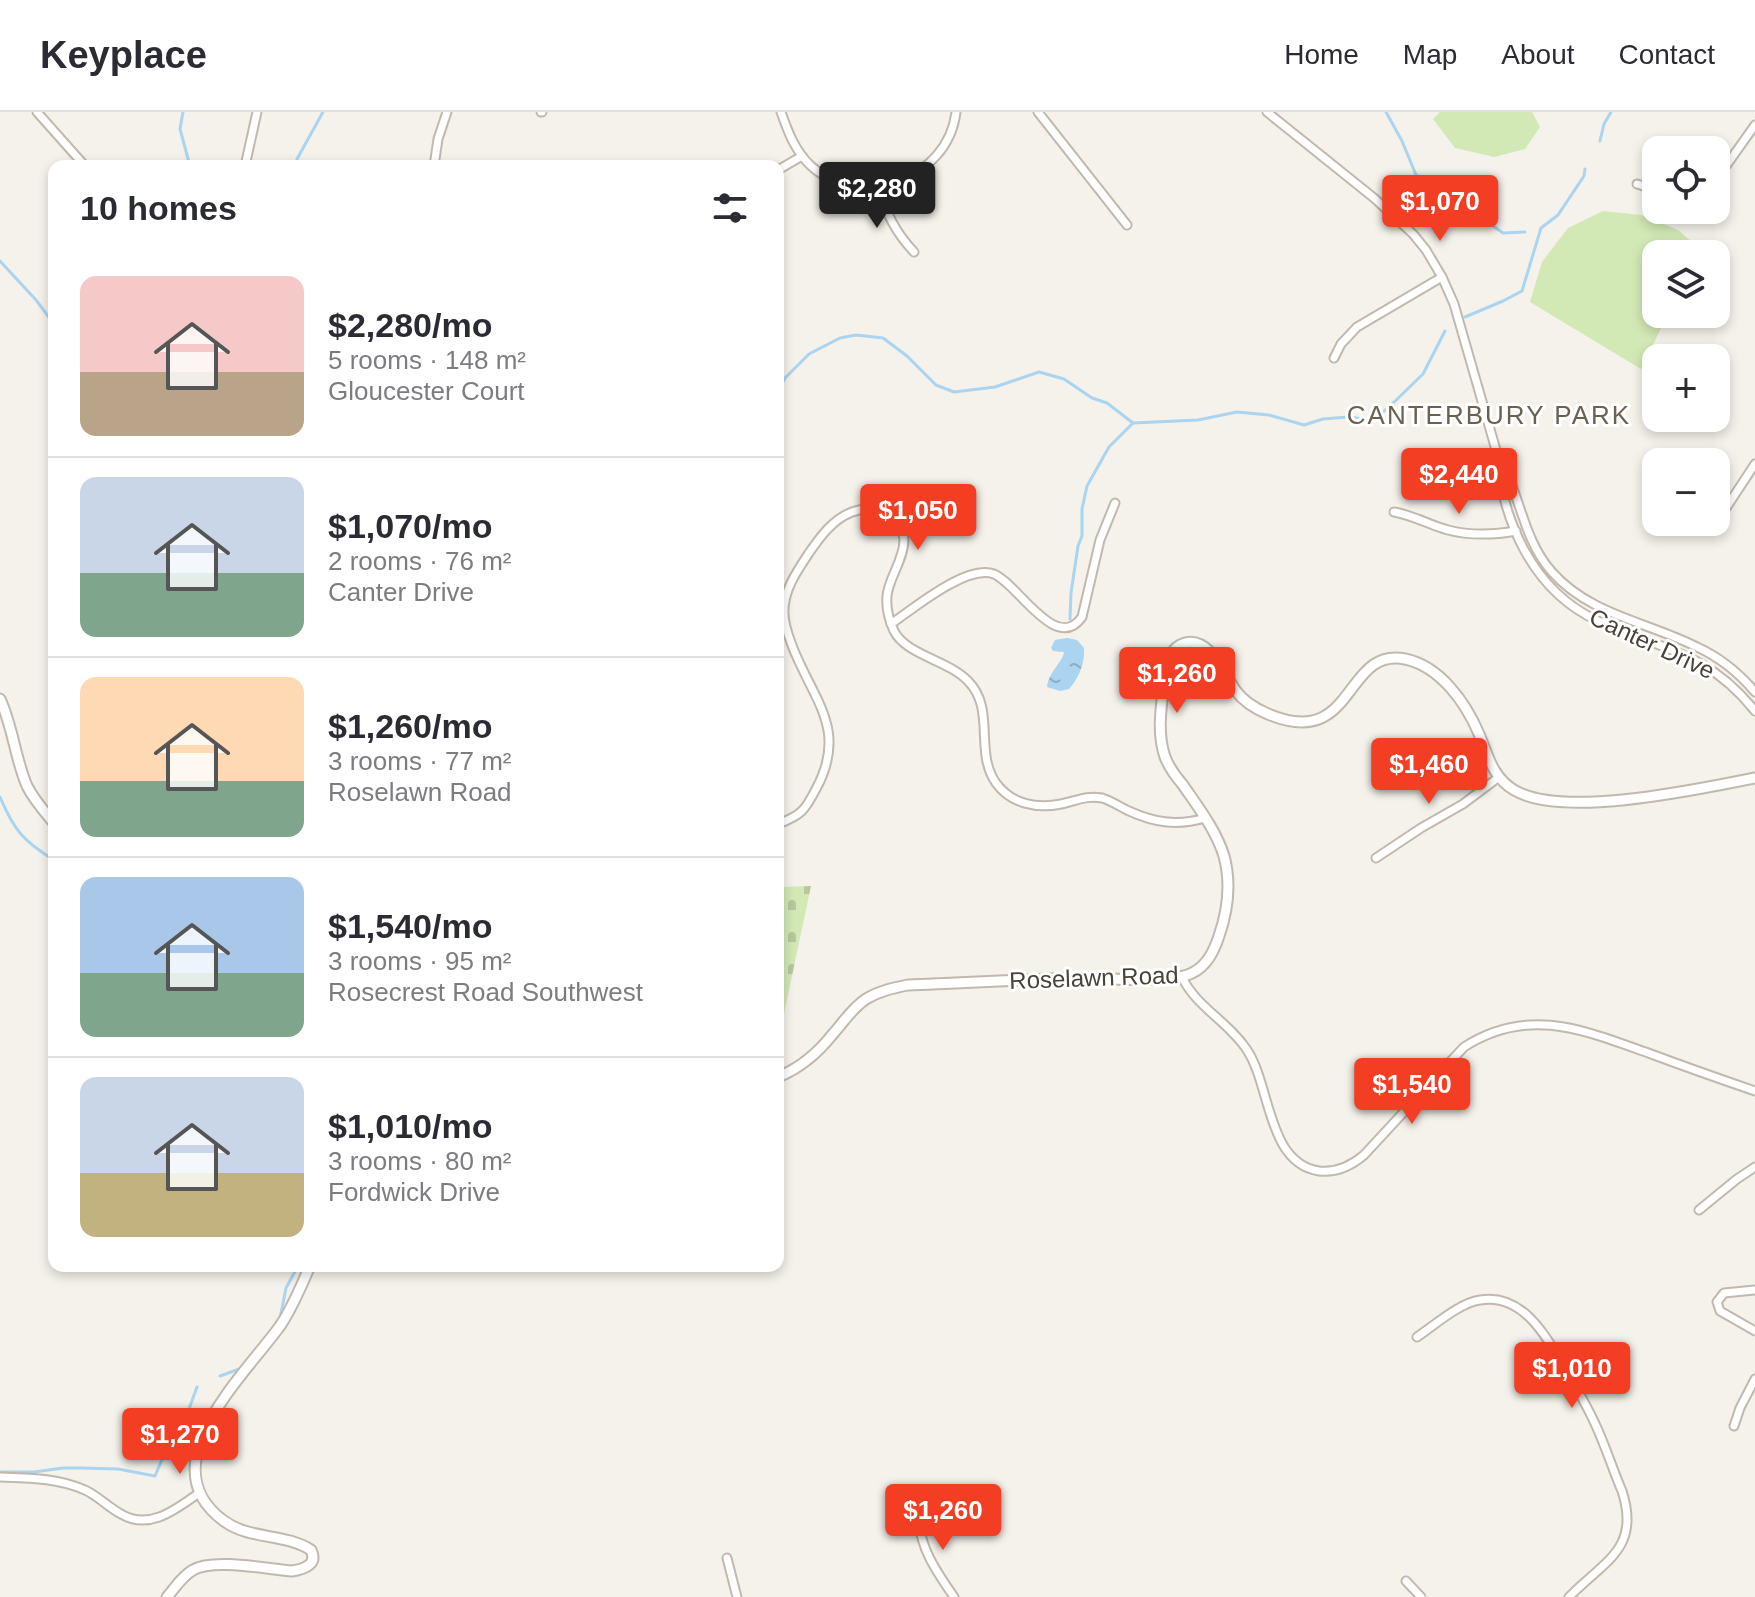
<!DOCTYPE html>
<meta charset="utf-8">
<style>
body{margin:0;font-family:Arial,sans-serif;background:#f7f7f7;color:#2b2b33;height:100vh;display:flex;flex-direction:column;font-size:30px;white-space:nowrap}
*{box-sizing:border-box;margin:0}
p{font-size:26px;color:#7c7c81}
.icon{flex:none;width:44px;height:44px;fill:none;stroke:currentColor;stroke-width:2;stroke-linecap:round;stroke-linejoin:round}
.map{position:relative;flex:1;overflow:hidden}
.panel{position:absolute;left:48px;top:48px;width:736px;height:1112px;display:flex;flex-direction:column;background:#fff;border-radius:16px;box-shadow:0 4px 12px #0003}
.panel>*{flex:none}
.tools{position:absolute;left:1642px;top:24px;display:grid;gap:16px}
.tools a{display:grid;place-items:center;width:88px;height:88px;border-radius:16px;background:#fff;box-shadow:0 4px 12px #0003;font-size:40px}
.price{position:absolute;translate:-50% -68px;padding:0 18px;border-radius:8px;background:#f43e23;color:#fff;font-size:26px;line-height:52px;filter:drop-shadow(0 2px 4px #0008)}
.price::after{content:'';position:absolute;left:50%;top:48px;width:24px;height:18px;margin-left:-12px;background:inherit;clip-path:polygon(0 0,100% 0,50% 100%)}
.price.on{background:#222;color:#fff}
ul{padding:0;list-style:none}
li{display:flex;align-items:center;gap:24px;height:200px;padding:0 32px}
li+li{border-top:2px solid #e1e1e2}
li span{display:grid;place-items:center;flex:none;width:224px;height:160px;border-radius:16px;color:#555}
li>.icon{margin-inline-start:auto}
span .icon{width:96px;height:96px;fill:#fffc;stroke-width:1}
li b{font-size:34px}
h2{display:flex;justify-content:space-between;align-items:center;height:96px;padding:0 32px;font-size:34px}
header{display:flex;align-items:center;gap:48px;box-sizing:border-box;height:112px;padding:0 40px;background:#fff;border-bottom:2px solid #e1e1e2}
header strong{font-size:38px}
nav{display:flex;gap:44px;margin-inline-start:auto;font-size:28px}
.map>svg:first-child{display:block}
</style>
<header>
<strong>Keyplace</strong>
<nav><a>Home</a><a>Map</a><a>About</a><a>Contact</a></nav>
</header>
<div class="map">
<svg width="1755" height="1485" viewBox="0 0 1755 1485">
<defs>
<pattern id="cemetery-stones" width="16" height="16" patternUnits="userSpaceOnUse" patternTransform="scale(2)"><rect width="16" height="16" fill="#d2e8b5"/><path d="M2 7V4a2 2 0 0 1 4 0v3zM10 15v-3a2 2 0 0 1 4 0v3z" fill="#b6c89c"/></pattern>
<pattern id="water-ripples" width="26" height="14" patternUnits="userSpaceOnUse" patternTransform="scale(2)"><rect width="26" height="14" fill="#aad4ef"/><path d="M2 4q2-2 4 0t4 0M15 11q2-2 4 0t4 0" fill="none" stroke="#8caec3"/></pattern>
</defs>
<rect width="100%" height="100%" fill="#f5f2eb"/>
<!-- grass -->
<g fill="#d2e8b5">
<polygon points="1440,0 1532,0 1540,15 1525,37 1494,45 1455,36 1433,7"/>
<polygon points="1603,99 1641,103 1678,118 1700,137 1698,142 1656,142 1656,202 1668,202 1641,257 1530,190 1542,150 1568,116"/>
</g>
<!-- cemetery -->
<polygon fill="url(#cemetery-stones)" points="811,774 781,916 778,928 778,775"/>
<!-- water -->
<path fill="url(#water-ripples)" d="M1067 526 1077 528 1084 536C1085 551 1079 566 1069 577L1060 579 1047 575C1049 559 1063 550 1064 540L1053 539 1051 536 1055 528Z"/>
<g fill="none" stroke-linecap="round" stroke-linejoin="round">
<!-- stream -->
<g stroke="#aad4ef" stroke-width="3">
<polyline points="183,0 180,17 190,54"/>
<polyline points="1386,0 1402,29 1416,63 1438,75 1503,121 1525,120"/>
<polyline points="1600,29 1604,12 1611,0"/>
<polyline points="296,54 297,47 323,0"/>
<polyline points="0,149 36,188 54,212"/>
<polyline points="1465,205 1503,189 1522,179 1541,116 1558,103 1584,64 1585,57"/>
<polyline points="778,279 785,266 809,242 840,226 856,223 883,226 907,244 936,273 954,280 995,275 1039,260 1064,267 1092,286 1107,291 1133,311 1198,308 1237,300 1269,303 1304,313 1323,307 1348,305 1372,308 1388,296 1423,262 1445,219"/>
<polyline points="1070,507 1071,481 1078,434 1082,424 1082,397 1087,374 1109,335 1133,311"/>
<path d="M0 685C14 718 23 729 54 748"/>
<polyline points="280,1206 286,1176 298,1154"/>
<polyline points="220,1264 242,1256"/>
<polyline points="0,1360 34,1360 63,1356 82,1356 118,1357 155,1364 163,1345 185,1308 197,1275"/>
</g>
<!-- minor casing -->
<g stroke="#c1b9ae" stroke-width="11">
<g id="minor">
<polyline points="37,0 85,54"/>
<polyline points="541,0 542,0"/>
<path d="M781 0C788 20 795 39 811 54 861 99 948 67 956 0"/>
<polyline points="1038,0 1127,113"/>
<polyline points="1267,0 1374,86 1413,122 1426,138 1442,165 1454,192 1496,338"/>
<polyline points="245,54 257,0"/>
<polyline points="434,54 438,27 447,0"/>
<polyline points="778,58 802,44"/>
<polyline points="1716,68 1755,13"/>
<polyline points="1637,72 1656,78"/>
<path d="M879 75C885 101 896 121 914 140"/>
<polyline points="1334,246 1341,232 1357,215 1442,165"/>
<polyline points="1726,396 1755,352"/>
<path d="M1394 400C1413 403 1429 413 1448 418 1471 424 1493 423 1516 419"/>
<path d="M891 512C914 496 967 452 994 462 1018 472 1056 542 1082 505L1100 428 1115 391"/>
<path d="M1755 580C1739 561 1719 545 1697 535 1648 510 1590 503 1552 460 1529 434 1523 402 1511 371 1507 360 1501 349 1496 338 1502 407 1531 478 1598 509 1662 538 1707 539 1755 599"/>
<path d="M778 712C802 703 805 698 816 677 848 618 814 589 793 536 789 525 784 514 784 501 783 479 797 459 809 441 820 425 833 407 852 400 863 396 876 395 887 402 924 426 889 458 887 484 886 495 889 508 894 519 906 543 948 548 968 569 996 597 974 640 996 671 1011 692 1037 697 1061 692 1076 689 1086 683 1102 686 1112 689 1120 695 1129 699 1155 711 1178 714 1205 706"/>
<polyline points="1376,746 1421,716 1463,692 1499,665"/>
<path d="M1182 865C1196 895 1229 910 1247 938 1271 974 1267 1051 1319 1059 1337 1061 1351 1054 1364 1043L1464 935C1529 893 1586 919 1651 942 1686 955 1720 967 1755 979"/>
<polyline points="1699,1098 1737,1067 1755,1055"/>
<polyline points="1755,1178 1724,1181 1717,1190 1720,1199 1755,1219"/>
<path d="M1417 1225C1435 1213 1459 1191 1480 1188 1521 1181 1544 1221 1562 1251 1574 1272 1587 1293 1597 1316 1606 1336 1613 1358 1622 1379 1641 1437 1604 1449 1569 1485"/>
<polyline points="1734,1314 1740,1296 1755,1267"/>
<path d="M0 1365C29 1366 58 1366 85 1378 98 1384 108 1395 121 1402 150 1419 176 1397 199 1381"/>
<path d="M917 1399C920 1436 934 1456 954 1485"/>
<polyline points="727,1446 737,1485"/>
<polyline points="1406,1469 1421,1485"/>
</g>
</g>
<!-- tertiary casing -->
<g stroke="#c1b9ae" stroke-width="13">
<g id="tertiary">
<path d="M0 587C13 615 15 646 27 674 34 688 44 699 54 711"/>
<path d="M778 965C800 956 817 942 832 923 843 911 852 896 866 887 879 879 893 876 908 873 966 871 1025 867 1084 866 1111 866 1170 872 1192 861 1207 854 1214 839 1219 824 1228 798 1231 770 1224 744 1216 718 1198 695 1183 673 1176 665 1169 655 1165 645 1156 619 1162 590 1165 564 1167 551 1170 535 1185 531 1210 524 1224 563 1236 579 1244 590 1256 597 1268 602 1356 639 1343 535 1405 547 1440 554 1466 591 1479 622 1488 643 1492 665 1514 678 1563 707 1699 677 1755 666"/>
<path d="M167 1485C175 1476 182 1464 193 1458 213 1446 267 1457 292 1459 305 1457 318 1452 311 1438 285 1421 250 1428 224 1409 147 1353 244 1264 280 1214 293 1195 301 1174 310 1154"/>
</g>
</g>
<!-- minor -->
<use href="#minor" stroke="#fff" stroke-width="7"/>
<!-- tertiary -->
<use href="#tertiary" stroke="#fff" stroke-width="9"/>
</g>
<g text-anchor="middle" stroke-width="6" stroke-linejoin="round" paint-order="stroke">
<!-- street labels -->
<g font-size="24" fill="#494239" stroke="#fff">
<text transform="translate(1652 532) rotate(25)" y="8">Canter Drive</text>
<text transform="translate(1094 866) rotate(-2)" y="8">Roselawn Road</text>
</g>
<!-- neighbourhood labels -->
<g font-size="26" letter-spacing="2" fill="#6c6050" stroke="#fff">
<text x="1489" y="312">CANTERBURY PARK</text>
</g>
</g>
</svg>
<div class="tools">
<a><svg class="icon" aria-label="locate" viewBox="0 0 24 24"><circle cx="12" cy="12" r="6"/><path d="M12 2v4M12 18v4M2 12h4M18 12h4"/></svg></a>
<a><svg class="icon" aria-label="layers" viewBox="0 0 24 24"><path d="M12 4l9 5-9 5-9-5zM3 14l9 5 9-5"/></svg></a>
<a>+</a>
<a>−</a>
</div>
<b class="price on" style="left:877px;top:118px">$2,280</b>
<b class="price" style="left:1440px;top:131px">$1,070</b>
<b class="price" style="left:1459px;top:404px">$2,440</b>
<b class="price" style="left:918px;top:440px">$1,050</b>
<b class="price" style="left:1177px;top:603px">$1,260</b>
<b class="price" style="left:1429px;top:694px">$1,460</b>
<b class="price" style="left:1412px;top:1014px">$1,540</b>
<b class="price" style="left:1572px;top:1298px">$1,010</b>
<b class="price" style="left:180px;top:1364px">$1,270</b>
<b class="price" style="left:943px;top:1440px">$1,260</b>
<section class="panel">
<h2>10 homes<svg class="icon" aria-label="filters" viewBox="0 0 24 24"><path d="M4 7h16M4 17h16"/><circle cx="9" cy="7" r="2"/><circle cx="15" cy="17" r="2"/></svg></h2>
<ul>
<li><span style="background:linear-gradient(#f6c9c9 60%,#b9a48a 0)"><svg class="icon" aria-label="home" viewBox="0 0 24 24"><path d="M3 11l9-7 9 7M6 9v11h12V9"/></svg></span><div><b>$2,280/mo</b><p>5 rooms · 148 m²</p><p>Gloucester Court</p></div></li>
<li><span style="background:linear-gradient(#c9d6e8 60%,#7fa58c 0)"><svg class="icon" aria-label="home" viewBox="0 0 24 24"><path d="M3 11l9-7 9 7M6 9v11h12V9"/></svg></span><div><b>$1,070/mo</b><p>2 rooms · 76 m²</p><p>Canter Drive</p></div></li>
<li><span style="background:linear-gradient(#ffd9b3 65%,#7fa58c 0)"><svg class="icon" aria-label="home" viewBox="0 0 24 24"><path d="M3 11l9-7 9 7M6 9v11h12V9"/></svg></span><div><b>$1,260/mo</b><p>3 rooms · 77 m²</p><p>Roselawn Road</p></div></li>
<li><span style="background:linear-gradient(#a9c7e8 60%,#7fa58c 0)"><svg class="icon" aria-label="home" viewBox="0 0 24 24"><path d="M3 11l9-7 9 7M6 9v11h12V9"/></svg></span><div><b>$1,540/mo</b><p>3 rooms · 95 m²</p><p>Rosecrest Road Southwest</p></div></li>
<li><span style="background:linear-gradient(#c9d6e8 60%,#c2b280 0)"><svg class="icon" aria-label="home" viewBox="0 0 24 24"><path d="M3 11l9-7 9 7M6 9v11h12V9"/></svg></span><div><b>$1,010/mo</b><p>3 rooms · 80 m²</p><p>Fordwick Drive</p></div></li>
</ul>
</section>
</div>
